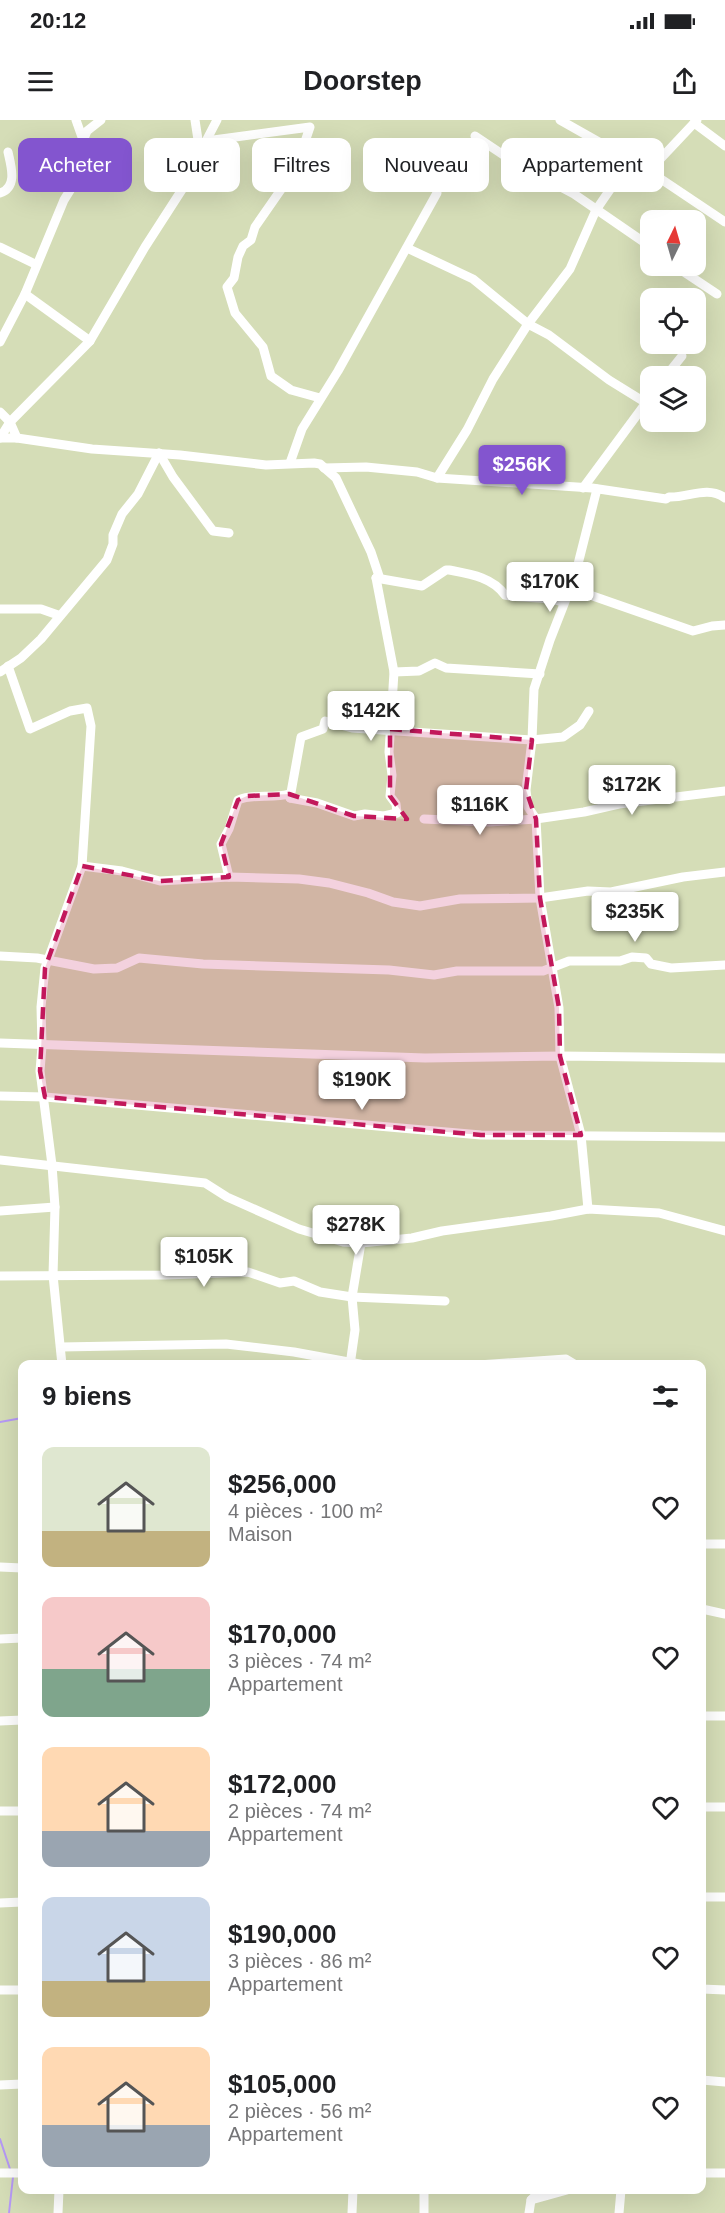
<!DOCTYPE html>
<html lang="fr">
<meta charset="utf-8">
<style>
body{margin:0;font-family:Arial,sans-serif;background:#f2f2f2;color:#202124;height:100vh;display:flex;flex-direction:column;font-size:22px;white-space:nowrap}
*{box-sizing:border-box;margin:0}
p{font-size:20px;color:#757577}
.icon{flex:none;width:33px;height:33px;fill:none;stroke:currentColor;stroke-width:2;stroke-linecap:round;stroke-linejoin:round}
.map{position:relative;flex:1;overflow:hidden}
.details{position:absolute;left:18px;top:1240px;width:688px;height:834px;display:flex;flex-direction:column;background:#fff;border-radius:12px;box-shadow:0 6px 24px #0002}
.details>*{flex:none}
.hud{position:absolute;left:18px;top:18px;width:690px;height:54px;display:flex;gap:12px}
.needle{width:39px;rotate:5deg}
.controls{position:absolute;left:640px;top:90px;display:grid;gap:12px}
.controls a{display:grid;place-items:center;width:66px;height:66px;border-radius:12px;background:#fff;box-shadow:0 6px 24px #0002;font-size:30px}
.price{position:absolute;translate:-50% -51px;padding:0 14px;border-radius:6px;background:#fff;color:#222;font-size:20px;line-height:39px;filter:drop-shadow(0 2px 3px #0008)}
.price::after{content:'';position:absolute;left:50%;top:36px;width:18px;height:14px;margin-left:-9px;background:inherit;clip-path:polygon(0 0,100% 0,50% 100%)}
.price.current{background:#8355cf;color:#fff}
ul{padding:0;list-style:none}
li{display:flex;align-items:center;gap:18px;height:150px;padding:0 24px}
li span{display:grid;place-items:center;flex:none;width:168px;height:120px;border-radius:12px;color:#555}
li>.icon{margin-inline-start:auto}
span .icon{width:72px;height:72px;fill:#fffc;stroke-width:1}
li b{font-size:26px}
h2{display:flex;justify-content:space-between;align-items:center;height:72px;padding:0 24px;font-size:26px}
.pill{padding:0 21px;border-radius:12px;background:#fff;box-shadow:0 6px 24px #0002;font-size:21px;line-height:54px}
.pill.current{background:#8355cf;color:#fff}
.status{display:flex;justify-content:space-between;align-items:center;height:42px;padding:0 30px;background:#fff;direction:ltr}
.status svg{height:16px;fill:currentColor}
header{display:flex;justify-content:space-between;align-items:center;height:78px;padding:0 24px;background:#fff;font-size:27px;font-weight:600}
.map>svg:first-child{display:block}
</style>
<div class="status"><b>20:12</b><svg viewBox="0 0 49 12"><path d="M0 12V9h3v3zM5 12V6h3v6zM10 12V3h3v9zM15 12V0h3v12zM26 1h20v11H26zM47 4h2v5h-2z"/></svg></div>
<header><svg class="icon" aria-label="menu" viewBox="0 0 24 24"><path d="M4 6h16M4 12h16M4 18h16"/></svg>Doorstep<svg class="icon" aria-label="share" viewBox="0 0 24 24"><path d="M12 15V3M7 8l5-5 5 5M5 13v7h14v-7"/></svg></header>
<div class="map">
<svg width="725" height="2093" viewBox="0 0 725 2093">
<rect width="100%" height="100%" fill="#d5ddb7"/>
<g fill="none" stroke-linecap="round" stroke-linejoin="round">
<!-- stream -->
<g stroke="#b699f6" stroke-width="2">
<polyline points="0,1302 22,1298"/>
<polyline points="0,2019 10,2049"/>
<polyline points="9,2093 13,2057"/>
</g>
<!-- street -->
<g stroke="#fff" stroke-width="9">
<polyline points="195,0 200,33"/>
<polyline points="560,0 613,30 641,49 649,51"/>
<polyline points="697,0 649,51 725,102"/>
<polyline points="694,3 725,26"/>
<polyline points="475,16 514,42 574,74 651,127"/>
<polyline points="83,21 87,11 101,0"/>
<polyline points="206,21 310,7 296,48 255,107 251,120 243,126 238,137 234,158 227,167 235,193 263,227 271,256 291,270 320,278"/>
<path d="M0 73C18 67 11 46 8 32"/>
<polyline points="0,127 35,144"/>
<polyline points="407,128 473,159 528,204 549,215 609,260 651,286"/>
<polyline points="675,146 717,174"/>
<polyline points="25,174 90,221"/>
<polyline points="0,222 25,174 64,80 87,43 88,34 76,0"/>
<polyline points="666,256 682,236"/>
<polyline points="0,292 10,302 17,318"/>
<polyline points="0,318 17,318 92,329 180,335 266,345 314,343 320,344 336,358 371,432 379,456 376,458 394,552 389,632 392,655 390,676 396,684 397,693 384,696 365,694 354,696 317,683 290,678"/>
<polyline points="0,318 10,302 90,221 145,127 194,51 206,21 217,0"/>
<polyline points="159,333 173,357 213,411 229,413"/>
<polyline points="290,343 302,309 338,251 437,73"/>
<path d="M324 348 366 347 417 352 437 358 592 368 666 379 669 377C688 378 707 365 725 378"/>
<polyline points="437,358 467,310 493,259 528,204 570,149 596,90 629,42"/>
<polyline points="583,368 651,276"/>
<path d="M376 458 422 466 446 450H449C470 454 492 457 505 475 524 479 541 476 559 481L567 467 693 511 712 506 725 505"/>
<polyline points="0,489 41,489 58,495"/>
<polyline points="8,546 30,609 70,591 87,588 91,606 82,746 45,848 41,887 42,926 40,951 52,1045 55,1087 53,1155 62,1245"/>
<polyline points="0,552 21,538 41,519 107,440 113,424 113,415 122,394 138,374 159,333"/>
<polyline points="394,552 419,551 435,543 446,548 540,554"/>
<polyline points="424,699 489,702 536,699 584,692 619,684 725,671"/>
<polyline points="82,746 122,751 160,761 229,757 299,759 329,763 368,773 393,782 420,786 460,779 540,778 588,771 611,772 683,757 725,752"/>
<path d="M229 757 221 724 229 709 238 680C254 673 272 679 289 674L290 678 301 617 323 609 325 601 352 608 532 620 563 617 580 605 589 591"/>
<polyline points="0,836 37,838 94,849 117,848 139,838 203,844 389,850 434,855 457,851 543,851 569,841 620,841 632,837 646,838 651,844 671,848 725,845"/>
<polyline points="0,923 425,938 560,936 725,938"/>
<polyline points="0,976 45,977 481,1015 725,1017"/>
<polyline points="0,1040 205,1063 227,1077 299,1109 343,1122 361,1123 412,1118 442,1111 551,1096 588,1089 659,1093 725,1111"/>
<polyline points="588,1089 581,1015 560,936 559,888 540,778 536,699 528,687 526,670 532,620 534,569 550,520 575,456 597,369"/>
<polyline points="0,1091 55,1087"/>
<polyline points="0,1156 165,1155 248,1152 280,1163 294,1161 320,1172 352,1177 445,1181"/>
<polyline points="61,1227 226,1224 294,1232 365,1245"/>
<polyline points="350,1245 355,1210 352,1177 361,1123"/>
<polyline points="478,1245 566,1239 576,1245"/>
<polyline points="702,1424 725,1424"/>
<polyline points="0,1447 22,1448"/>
<polyline points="702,1489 725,1494"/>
<polyline points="0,1519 22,1518"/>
<polyline points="702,1596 725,1596"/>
<polyline points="0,1601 22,1600"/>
<polyline points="702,1687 725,1687"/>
<polyline points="0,1691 22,1691"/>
<polyline points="702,1777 725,1777"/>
<polyline points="0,1783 22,1782"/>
<polyline points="702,1869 725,1870"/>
<polyline points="0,1870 22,1870"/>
<polyline points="702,1960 725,1962"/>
<polyline points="0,1965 22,1964"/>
<polyline points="0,2053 22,2053"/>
<polyline points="702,2053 725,2053"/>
<polyline points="424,2070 424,2093"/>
<polyline points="531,2080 567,2070"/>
<polyline points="58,2093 59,2070"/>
<polyline points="352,2093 353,2070"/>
<polyline points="529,2093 531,2080 541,2070"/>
<polyline points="619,2093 621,2070"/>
</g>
</g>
<!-- marked area -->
<path fill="#c2185b" fill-opacity="0.2" stroke="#c2185b" stroke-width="4.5" stroke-dasharray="12 8" stroke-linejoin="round" d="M390 609 532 620 526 670 536 699 540 778 559 888 560 936 581 1015H481L45 977 40 951 45 848 82 746 160 761 229 757 221 724 238 680 247 676 289 674 354 696 407 699 390 676Z"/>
</svg>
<div class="controls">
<a><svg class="needle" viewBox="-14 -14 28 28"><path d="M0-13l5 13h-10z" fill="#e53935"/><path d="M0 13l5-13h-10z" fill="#757577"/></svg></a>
<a><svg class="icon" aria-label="locate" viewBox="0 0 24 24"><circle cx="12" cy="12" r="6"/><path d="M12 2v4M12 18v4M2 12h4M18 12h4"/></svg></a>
<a><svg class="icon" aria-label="layers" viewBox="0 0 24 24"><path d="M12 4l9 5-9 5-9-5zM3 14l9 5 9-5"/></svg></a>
</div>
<b class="price current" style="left:522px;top:376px">$256K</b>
<b class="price" style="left:550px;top:493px">$170K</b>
<b class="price" style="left:371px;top:622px">$142K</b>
<b class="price" style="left:632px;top:696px">$172K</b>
<b class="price" style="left:480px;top:716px">$116K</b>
<b class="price" style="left:635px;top:823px">$235K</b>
<b class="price" style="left:362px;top:991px">$190K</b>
<b class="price" style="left:356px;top:1136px">$278K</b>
<b class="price" style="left:204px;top:1168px">$105K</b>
<div class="hud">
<a class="pill current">Acheter</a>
<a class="pill">Louer</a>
<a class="pill">Filtres</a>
<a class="pill">Nouveau</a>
<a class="pill">Appartement</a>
</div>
<section class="details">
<h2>9 biens<svg class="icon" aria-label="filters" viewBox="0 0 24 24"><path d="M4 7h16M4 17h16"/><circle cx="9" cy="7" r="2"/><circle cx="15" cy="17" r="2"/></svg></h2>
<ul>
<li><span style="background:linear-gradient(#dfe7d0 70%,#c2b280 0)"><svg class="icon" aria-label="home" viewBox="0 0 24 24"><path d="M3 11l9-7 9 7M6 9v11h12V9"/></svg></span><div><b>$256,000</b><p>4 pièces · 100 m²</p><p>Maison</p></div><svg class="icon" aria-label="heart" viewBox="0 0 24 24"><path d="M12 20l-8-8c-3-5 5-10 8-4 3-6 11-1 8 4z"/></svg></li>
<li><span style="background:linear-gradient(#f6c9c9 60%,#7fa58c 0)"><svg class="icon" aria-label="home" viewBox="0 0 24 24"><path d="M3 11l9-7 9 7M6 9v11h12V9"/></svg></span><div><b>$170,000</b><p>3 pièces · 74 m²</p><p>Appartement</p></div><svg class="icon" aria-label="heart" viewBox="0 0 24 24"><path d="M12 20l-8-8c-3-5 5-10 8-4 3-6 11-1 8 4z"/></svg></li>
<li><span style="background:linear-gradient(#ffd9b3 70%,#9aa5b1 0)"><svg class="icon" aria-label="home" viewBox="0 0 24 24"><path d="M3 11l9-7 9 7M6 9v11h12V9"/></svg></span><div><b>$172,000</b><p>2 pièces · 74 m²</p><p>Appartement</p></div><svg class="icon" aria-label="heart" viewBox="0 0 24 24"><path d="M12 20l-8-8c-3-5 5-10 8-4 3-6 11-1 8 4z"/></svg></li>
<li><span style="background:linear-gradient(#c9d6e8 70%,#c2b280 0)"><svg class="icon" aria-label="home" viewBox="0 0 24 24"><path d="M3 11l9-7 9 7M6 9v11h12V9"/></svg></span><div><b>$190,000</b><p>3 pièces · 86 m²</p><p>Appartement</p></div><svg class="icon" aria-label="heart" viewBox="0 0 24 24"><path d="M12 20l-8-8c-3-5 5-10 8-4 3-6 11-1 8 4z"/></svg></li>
<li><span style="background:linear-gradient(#ffd9b3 65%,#9aa5b1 0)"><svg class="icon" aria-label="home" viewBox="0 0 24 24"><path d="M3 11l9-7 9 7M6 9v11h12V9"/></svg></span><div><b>$105,000</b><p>2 pièces · 56 m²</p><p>Appartement</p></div><svg class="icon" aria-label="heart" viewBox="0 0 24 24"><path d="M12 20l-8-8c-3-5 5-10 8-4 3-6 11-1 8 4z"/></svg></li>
</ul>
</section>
</div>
